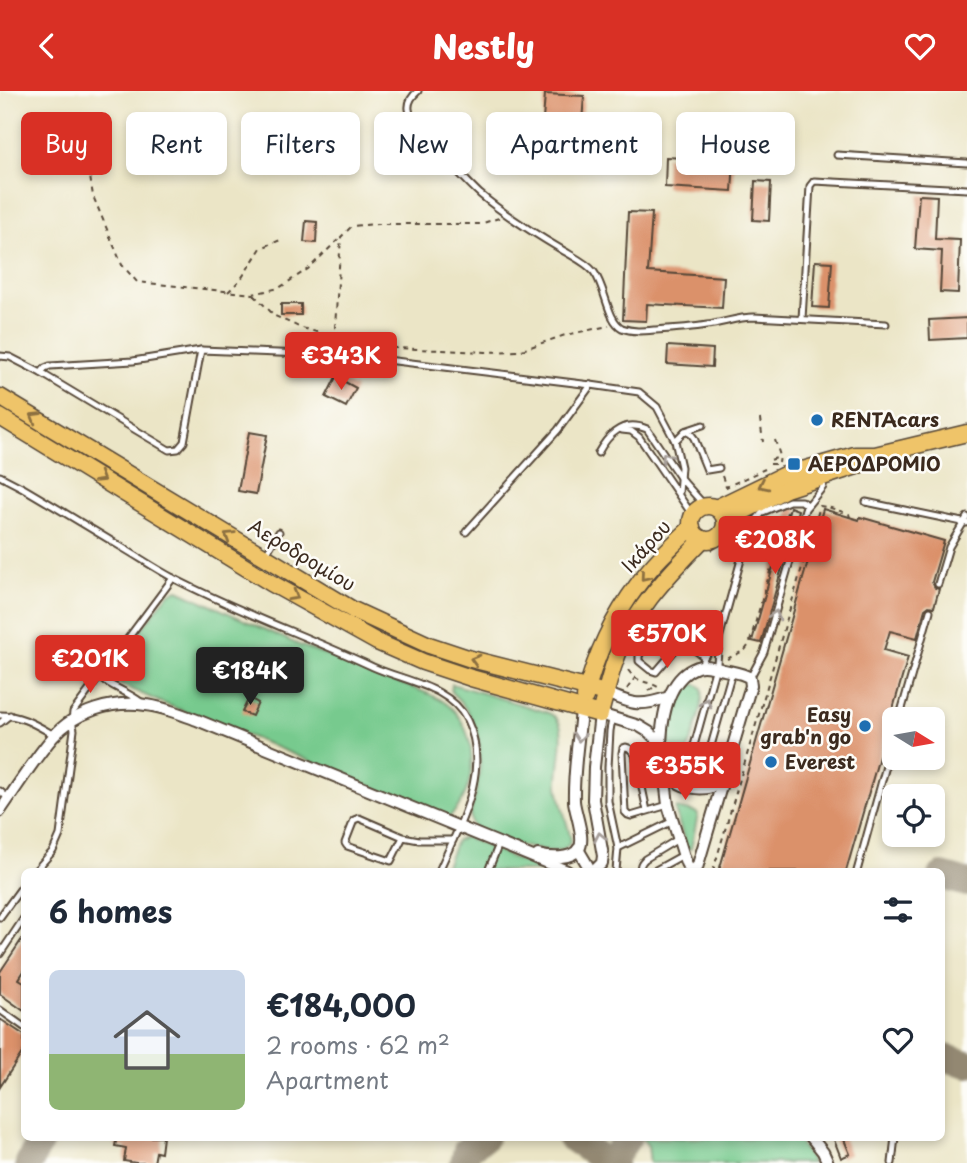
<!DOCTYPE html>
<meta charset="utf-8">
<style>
body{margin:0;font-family:"Playpen Sans",sans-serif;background:#f6f6f7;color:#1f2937;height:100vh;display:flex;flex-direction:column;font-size:26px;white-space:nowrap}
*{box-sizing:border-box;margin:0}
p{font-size:23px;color:#747a83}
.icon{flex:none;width:38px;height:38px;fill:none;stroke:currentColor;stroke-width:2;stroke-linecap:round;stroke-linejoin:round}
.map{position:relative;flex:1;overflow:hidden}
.side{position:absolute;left:21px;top:777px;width:924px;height:273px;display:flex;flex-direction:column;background:#fff;border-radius:10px;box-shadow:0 4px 10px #0003}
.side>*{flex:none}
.banner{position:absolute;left:21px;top:21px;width:926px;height:63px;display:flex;gap:14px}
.needle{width:46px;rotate:101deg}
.tools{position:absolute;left:882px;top:616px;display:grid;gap:14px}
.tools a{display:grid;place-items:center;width:63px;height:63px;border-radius:10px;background:#fff;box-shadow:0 4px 10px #0003;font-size:35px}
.price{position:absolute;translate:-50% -60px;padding:0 16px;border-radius:7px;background:#d93025;color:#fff;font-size:23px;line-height:46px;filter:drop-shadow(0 2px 4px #0008)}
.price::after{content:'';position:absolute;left:50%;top:42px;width:21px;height:16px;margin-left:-10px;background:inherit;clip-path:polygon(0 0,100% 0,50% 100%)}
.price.active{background:#222;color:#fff}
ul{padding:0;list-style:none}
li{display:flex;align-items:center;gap:21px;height:175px;padding:0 28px}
li span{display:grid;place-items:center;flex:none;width:196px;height:140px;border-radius:10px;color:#555}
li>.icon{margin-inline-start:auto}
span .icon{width:84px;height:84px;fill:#fffc;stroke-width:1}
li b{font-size:30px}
h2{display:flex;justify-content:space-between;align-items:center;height:84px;padding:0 28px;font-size:30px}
.tag{padding:0 24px;border-radius:10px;background:#fff;box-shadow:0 4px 10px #0003;font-size:24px;line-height:63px}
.tag.active{background:#d93025;color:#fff}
header{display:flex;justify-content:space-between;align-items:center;height:91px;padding:0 28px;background:#d93025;color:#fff;font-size:32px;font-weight:800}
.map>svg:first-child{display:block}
</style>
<header><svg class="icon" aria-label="back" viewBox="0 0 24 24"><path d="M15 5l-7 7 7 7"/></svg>Nestly<svg class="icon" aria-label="heart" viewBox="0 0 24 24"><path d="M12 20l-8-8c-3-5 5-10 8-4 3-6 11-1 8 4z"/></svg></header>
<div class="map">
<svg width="967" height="1072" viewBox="0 0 967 1072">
<rect width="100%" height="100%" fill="#fdfcf7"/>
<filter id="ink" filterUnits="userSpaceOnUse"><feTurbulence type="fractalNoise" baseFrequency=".0143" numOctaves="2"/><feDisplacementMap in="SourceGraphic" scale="14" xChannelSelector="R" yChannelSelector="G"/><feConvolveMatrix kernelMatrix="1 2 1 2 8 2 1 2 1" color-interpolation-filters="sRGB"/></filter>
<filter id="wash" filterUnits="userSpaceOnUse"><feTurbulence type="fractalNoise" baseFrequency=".00686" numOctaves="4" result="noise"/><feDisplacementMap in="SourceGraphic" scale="28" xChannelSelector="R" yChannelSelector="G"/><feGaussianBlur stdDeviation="1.57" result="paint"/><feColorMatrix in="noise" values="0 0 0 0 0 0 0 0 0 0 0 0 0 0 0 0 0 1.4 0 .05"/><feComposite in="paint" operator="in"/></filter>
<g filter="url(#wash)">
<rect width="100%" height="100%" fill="#ebe5c6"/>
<!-- green -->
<g fill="#77ca8e" stroke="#597a56" stroke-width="2">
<path d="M178 499 299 554 429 603C434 606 440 608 444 611 480 635 480 700 448 727L256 648 160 611 113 590 109 585 110 580 169 502Z"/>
<path d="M452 593 543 620C551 623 557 625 560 634 565 649 557 677 558 695 560 714 568 732 571 750 565 763 549 761 537 758 524 756 478 744 472 733 468 726 473 714 475 706 484 666 484 631 451 601Z"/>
<path d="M691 593 698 594 702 597C705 610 692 655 683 666 679 671 679 670 674 671 662 652 671 604 691 593Z"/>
<polygon points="676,717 695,721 698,723 691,758 687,758 675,719"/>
<polygon points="465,746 542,780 444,780 456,750"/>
<polygon points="642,1047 797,1047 812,1072 650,1072 648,1055"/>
</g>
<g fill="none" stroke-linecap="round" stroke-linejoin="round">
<!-- taxiway -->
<g stroke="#938872" stroke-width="28">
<polyline points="942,785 967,792"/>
<polyline points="942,966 967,973"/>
<polyline points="570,1046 608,1072"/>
<polyline points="29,1072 42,1046"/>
<polyline points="464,1072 467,1059 485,1046"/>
<polyline points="614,1072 614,1067 628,1046"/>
</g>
</g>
<g id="blocks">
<!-- building -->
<g fill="#db916a">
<polygon points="545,3 584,5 582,31 543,29"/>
<polygon points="666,66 734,70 732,100 665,96"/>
<polygon points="755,90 771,91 769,130 753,129"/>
<polygon points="919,104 937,105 935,148 960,149 958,202 940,201 942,160 915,158"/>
<polygon points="628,121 652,122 648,181 724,186 722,217 647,213 646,230 623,229"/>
<polygon points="306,130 317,131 316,152 304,151"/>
<polygon points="815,170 832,171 829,217 812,216"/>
<rect x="281" y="213" width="20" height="11"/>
<polygon points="967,227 967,247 930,249 929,229"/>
<polygon points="668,255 713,258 712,276 667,273"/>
<polygon points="336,286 356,297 346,316 326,306"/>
<polygon points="249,341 267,344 256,403 238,400"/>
<polygon points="790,416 798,419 761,552 752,550"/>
<polygon points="823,418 859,429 860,426 944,450 932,491 935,497 939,498 934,516 929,515 925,518 917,547 890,540 884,559 908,566 846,780 719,780"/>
<polygon points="249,607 258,612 252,625 242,621"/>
<polygon points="24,845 24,880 19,888 24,891 24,920 0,903 0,881"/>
<polygon points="0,928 24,944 24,959 0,996"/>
<polygon points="117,1046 163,1046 161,1062 156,1061 154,1072 136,1072 124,1070 126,1057 115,1055"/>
<polygon points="833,1046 843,1046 850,1063 841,1067"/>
</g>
</g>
</g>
<g filter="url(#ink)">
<use href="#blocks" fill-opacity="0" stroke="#554637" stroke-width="2"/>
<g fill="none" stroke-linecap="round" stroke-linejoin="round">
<!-- lane casing -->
<g stroke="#554637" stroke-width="9">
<g id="lane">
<path d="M418 0C412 5 408 10 409 18 411 36 428 49 439 61 453 75 466 90 480 103 506 125 535 143 564 160 574 166 587 172 594 181 606 197 607 229 622 237 632 241 643 240 654 239 671 238 689 237 707 234 723 232 738 226 754 226L886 233"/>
<polyline points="837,64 967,72"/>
<polyline points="802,228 810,95 814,90 967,98"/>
<polyline points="0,265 10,266 41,282 169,359 178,358 184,351 201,259 354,265 591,294 639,301 657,316 675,350 681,376 679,402"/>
<polyline points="41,282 45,277 50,275 133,270 201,259"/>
<polyline points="622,339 631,340 639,346 693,425"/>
<polyline points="685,340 691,343 694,347 707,379 719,377"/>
<polyline points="675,350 685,340 703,334"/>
<path d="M598 362C609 342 624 328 647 338L681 388 706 416"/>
<path d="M0 385 23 397C57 417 90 437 123 457 140 467 156 478 173 487 238 521 307 545 373 576 404 590 450 595 467 629 492 680 459 734 439 780"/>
<polyline points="866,411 967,432"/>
<polyline points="466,441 558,339 591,294"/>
<polyline points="266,463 279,441"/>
<polyline points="938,493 949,456 967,426"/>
<path d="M681 552 656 581 650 579 639 570V565L653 541 656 539H659C674 547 691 555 704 566L701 576"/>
<polyline points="704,566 719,548"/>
<path d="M99 586C112 596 128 601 141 611"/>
<polyline points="750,587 764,561 805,418 823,396 823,389"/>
<path d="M0 624C21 624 36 634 54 644"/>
<polyline points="612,628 610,640 608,676 608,710 618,757 616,780"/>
<polyline points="899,628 930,520"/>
<polyline points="0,632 10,624"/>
<polyline points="683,694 717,572 719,548 750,436 763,421 789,410 801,410 808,414"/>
<polyline points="699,697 732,581"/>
<polyline points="0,700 9,708"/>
<polyline points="647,720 635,663 629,657 626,656 623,657 622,662 625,721 628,724 631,725 668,714"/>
<polyline points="403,746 391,770 347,755 345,752 354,729 359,727 403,746 419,749 453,749"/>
<polyline points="618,757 673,730"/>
<polyline points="35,780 53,760 60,744 74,639 72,630 73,621 173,487"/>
<polyline points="488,780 499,753"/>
<path d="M642 780C639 775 641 772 645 768L678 748"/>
<polyline points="654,780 683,764"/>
<polyline points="857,780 894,646"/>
<polyline points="0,826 24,793"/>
<polyline points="0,863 24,827"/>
<polyline points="0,919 24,936"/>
<polyline points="892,1072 895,1046"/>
</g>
</g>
<!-- street casing -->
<g stroke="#554637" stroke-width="14">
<g id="street">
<path d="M606 602C634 614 640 616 669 606"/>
<path d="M665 680C678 698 703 702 722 692"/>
<path d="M0 720C17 696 33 669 53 646 75 620 113 609 146 614 164 616 180 623 197 629L567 780"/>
<polyline points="578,758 591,780"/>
<path d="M538 764C550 767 570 769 579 758 586 748 575 722 574 710 573 680 579 648 581 618"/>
<path d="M594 780 602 772 603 765 593 709 594 676 600 623 639 635 649 641 661 653 668 714 686 772 691 780H694L697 777 748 604 751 595 750 587C743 582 733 581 724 579 716 577 705 573 697 576 667 587 662 626 661 653"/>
<polyline points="811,1046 823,1061 828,1072"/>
</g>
</g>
<!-- primary casing -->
<g stroke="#554637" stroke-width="19">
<g id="primary">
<polyline points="0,306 353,519 429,554 471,568 606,602"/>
<path d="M0 326 271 492 377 551 423 571 471 587 600 623C604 608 608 592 613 576 629 524 666 486 703 448"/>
<circle cx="708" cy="432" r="17"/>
<polyline points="716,417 782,385 855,364 875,364 967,342"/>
<polyline points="725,430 786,398 857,375 873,365"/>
<path d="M585 606C595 565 614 525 639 492 654 471 673 454 692 436"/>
</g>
</g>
<!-- path -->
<g stroke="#554637" stroke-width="2" stroke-dasharray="5 5" stroke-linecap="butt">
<polyline points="106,33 87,66 93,105 122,174 137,191 253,203 279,197 308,178 340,147"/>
<polyline points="499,127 480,133 377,133 352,135 341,146 335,236 340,248 372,256 486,261 519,260 565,244 609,235"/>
<polyline points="228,201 241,188 261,157 283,148"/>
<polyline points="254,204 275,225 299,236 340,248"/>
<polyline points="916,325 920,341"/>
<polyline points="760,328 763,351"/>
<polyline points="775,349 780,365 779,372"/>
<polyline points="775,373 770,373 770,369 780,366"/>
<polyline points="722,385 726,396 765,378"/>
<polyline points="712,459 725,451 730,442"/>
<polyline points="727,568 745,559 749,554 787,421"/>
<path d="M628 579C640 595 647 588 661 598"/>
<polyline points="627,598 635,587"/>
<polyline points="649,600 656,594"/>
<polyline points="713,780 820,415 831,417 849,423 850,426"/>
</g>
<!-- lane -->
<use href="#lane" stroke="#fff" stroke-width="5"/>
<!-- street -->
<use href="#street" stroke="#fff" stroke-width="10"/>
<!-- primary -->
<use href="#primary" stroke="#efc469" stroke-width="16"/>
</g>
<!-- one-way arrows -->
<defs><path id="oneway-chevron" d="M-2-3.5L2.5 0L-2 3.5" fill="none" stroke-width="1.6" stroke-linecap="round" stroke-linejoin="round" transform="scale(1.75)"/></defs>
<g stroke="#8c6f40">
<use href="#oneway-chevron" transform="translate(35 326) rotate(-149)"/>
<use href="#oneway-chevron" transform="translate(100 387) rotate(31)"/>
<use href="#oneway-chevron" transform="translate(763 394) rotate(154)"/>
<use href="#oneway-chevron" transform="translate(229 445) rotate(-148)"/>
<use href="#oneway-chevron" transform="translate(645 485) rotate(130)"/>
<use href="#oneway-chevron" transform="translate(294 505) rotate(30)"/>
<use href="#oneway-chevron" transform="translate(475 569) rotate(-164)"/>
</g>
<g stroke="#a79f9a">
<use href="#oneway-chevron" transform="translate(666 366) rotate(-124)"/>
<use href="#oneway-chevron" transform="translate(775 524) rotate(-74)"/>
<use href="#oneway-chevron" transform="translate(706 612) rotate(-75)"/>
<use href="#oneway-chevron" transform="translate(579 646) rotate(96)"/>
<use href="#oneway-chevron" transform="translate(600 746) rotate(-101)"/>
</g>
</g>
<!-- markers -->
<g fill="#1f6fb2" stroke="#fdfcf7" stroke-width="2.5">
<circle cx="817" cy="329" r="7"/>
<rect x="787" y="366" width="14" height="14" rx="3.5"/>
<circle cx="865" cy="635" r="7"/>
<circle cx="771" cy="671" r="7"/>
</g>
<g text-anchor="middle" stroke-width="5" stroke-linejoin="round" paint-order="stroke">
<!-- poi labels -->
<g font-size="19" font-weight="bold" fill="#3b2a1e" stroke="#fdfcf7" text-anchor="start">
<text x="831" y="336">RENTAcars</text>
<text x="808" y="380">ΑΕΡΟΔΡΟΜΙΟ</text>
<text x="851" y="631" text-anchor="end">Easy<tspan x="851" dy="22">grab'n go</tspan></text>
<text x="785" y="678">Everest</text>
</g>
<!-- street labels -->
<g font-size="19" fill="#3b2a1e" stroke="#fdfcf7">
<text transform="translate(646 455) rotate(-48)" y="7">Ικάρου</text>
<text transform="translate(302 464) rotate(31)" y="7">Αεροδρομίου</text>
</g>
</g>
</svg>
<div class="tools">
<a><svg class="needle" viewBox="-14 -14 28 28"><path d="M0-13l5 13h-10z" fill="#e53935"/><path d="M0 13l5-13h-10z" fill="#747a83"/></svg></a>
<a><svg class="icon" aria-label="locate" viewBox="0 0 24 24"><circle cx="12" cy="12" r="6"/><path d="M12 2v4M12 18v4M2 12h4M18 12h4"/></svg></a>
</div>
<b class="price" style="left:341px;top:301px">€343K</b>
<b class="price" style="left:775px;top:485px">€208K</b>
<b class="price" style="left:667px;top:579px">€570K</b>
<b class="price" style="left:90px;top:604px">€201K</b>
<b class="price active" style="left:250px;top:616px">€184K</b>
<b class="price" style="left:685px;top:711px">€355K</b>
<div class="banner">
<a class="tag active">Buy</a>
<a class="tag">Rent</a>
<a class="tag">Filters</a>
<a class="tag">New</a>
<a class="tag">Apartment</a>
<a class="tag">House</a>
</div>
<section class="side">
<h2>6 homes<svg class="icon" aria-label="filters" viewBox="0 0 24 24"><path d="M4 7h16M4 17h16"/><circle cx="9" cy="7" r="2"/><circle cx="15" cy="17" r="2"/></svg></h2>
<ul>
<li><span style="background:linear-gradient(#c9d6e8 60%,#8fb573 0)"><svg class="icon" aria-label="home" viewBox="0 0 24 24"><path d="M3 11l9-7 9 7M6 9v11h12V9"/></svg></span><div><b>€184,000</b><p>2 rooms · 62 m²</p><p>Apartment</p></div><svg class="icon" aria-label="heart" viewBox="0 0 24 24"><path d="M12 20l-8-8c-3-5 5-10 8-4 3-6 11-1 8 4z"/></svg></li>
</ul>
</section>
</div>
